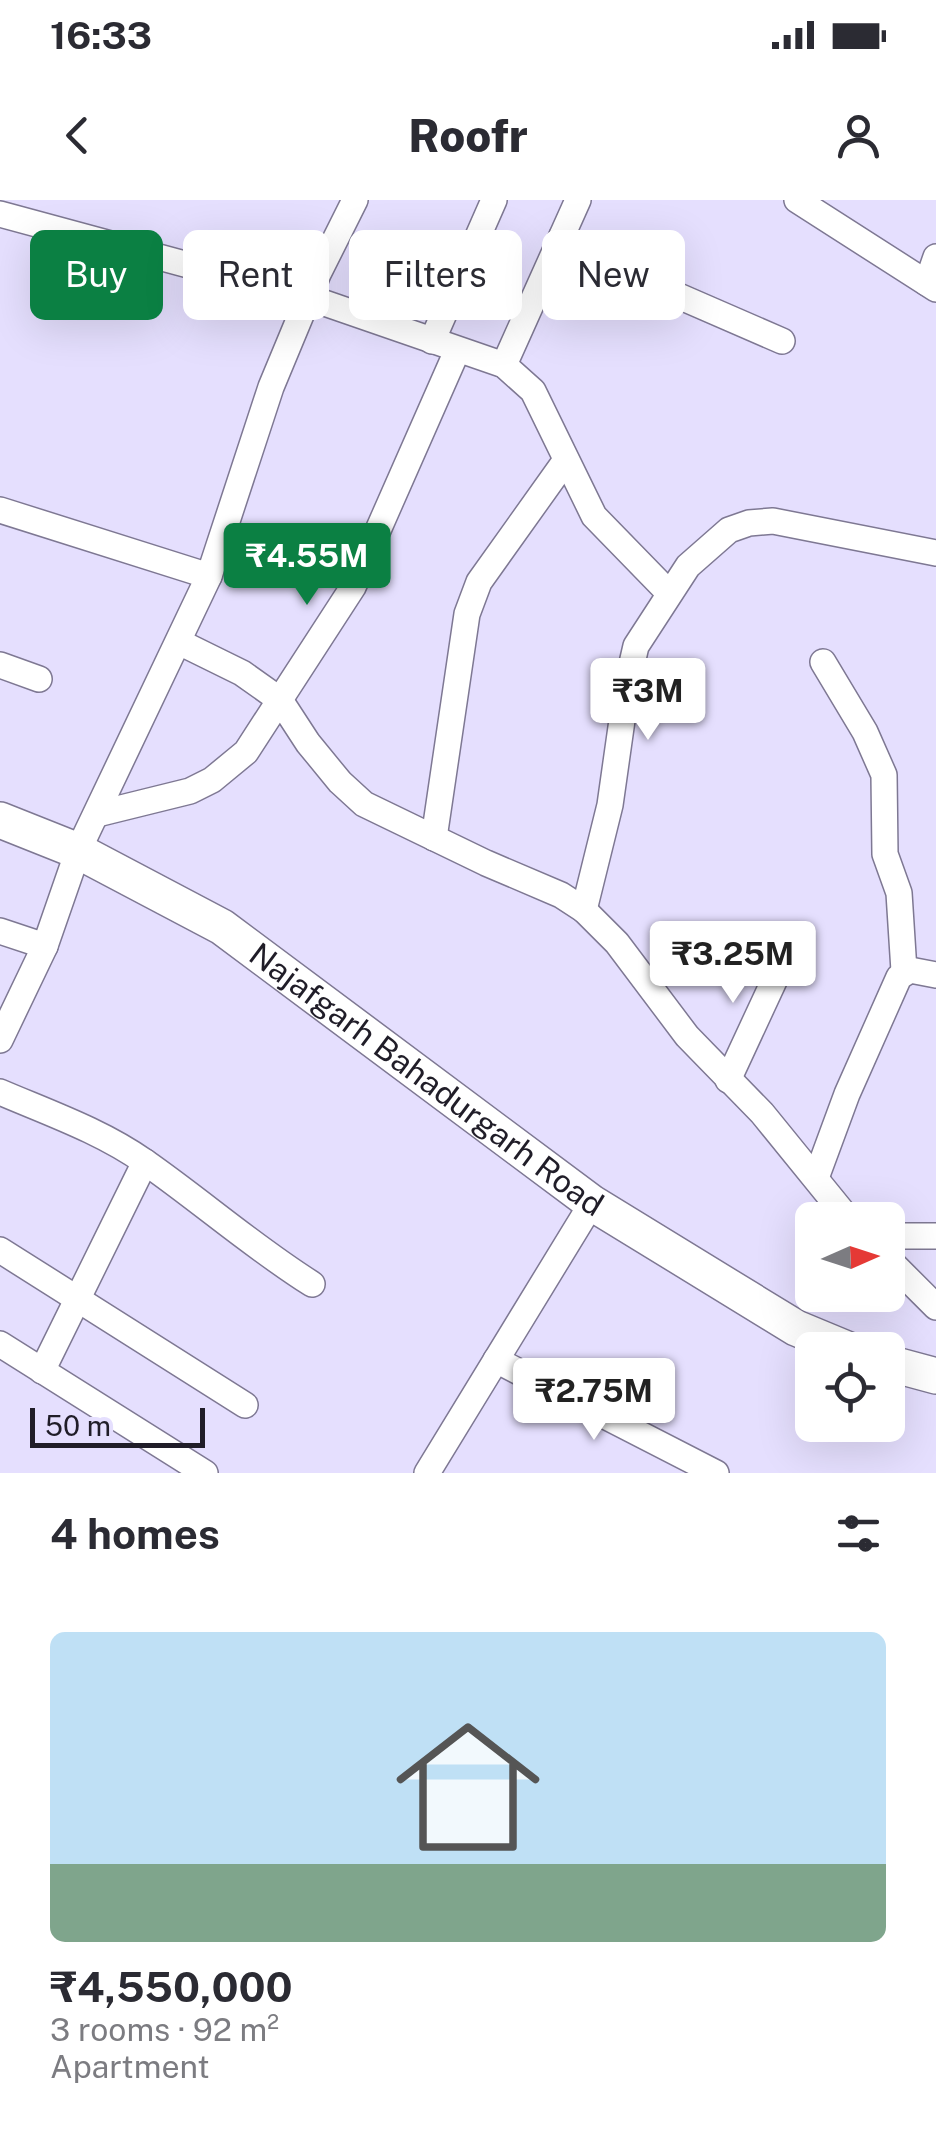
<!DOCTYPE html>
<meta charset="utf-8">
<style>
body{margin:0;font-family:"Public Sans",sans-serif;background:#f2f2f3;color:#2b2b33;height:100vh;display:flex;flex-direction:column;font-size:38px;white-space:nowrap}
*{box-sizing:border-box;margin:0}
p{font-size:32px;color:#7c7c81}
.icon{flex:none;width:55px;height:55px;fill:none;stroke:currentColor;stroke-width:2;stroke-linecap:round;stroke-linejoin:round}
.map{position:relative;height:1273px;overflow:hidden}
.side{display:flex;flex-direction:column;background:#fff;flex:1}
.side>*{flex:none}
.top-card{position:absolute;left:30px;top:30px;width:878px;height:90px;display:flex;gap:20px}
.needle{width:65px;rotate:87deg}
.buttons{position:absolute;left:795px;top:1002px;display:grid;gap:20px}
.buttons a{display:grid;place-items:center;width:110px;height:110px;border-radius:15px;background:#fff;box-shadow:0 10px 40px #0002;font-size:50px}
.scale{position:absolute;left:30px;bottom:25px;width:175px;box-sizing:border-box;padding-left:10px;border:5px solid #201d28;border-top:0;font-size:28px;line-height:35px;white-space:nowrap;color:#201d28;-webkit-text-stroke:8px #e5dffe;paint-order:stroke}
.price{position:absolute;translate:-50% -85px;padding:0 22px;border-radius:10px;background:#fff;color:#222;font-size:32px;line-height:65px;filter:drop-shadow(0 2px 5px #0008)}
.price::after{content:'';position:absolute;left:50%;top:60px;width:30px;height:22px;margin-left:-15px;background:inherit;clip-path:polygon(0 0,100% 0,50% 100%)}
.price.selected{background:#0b8043;color:#fff}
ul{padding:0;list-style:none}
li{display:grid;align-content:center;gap:20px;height:530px;padding:0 50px}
li span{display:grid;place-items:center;height:310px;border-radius:15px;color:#555}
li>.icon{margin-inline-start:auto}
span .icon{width:180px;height:180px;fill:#fffc;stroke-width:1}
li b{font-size:42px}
h2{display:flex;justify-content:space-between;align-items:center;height:120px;padding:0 50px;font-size:42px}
.chip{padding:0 35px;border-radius:15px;background:#fff;box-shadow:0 10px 40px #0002;font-size:35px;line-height:90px}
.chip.selected{background:#0b8043;color:#fff}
.status{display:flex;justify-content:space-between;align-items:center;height:70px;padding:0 50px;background:#fff;direction:ltr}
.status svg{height:28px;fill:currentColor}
header{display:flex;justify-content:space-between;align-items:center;height:130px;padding:0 50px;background:#fff;font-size:45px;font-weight:800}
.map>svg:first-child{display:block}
</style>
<div class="status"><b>16:33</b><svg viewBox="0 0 49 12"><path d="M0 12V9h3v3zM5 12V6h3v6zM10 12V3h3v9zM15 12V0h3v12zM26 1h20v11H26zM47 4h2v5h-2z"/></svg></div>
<header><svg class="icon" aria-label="back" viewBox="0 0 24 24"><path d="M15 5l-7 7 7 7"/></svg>Roofr<svg class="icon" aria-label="person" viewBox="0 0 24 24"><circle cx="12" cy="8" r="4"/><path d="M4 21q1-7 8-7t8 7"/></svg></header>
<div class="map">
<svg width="936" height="1273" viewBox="0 0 936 1273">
<rect width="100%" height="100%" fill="#e5dffe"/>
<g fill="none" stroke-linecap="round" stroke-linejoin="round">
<!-- street casing -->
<g stroke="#7e7893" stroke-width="28">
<g id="street">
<polyline points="797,0 936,89"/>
<polyline points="0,14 310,98 504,165 533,191 594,316 669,393"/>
<polyline points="562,36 644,81 782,141"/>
<polyline points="927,83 936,57"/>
<polyline points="432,141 494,0"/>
<polyline points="504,165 578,0"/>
<polyline points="0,310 209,376"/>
<polyline points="179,442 242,473 280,500 308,543 340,582 364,604 486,663 561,695 584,710 617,743 687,836 762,913 849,1020"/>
<polyline points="823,462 865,532 884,575 885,654 899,693 904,771"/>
<polyline points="0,465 39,479"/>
<polyline points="97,614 190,591 212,580 246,552 353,387 457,151"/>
<polyline points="434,638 467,414 479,382 566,260"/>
<polyline points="584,710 610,605 627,485 636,446 688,366 729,330 749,323 773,321 936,353"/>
<polyline points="0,731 45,746"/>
<polyline points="0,840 45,746 78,651 209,376 271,187 318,74 355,0"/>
<polyline points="728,880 786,755"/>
<path d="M0 892C49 913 101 931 145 962 201 1001 253 1047 312 1084"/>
<polyline points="816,978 847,894 899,777 910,770 936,775"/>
<polyline points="888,1036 936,1036"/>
<polyline points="0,1050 245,1205"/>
<polyline points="888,1059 936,1107"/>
<polyline points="0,1144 205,1273"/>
<polyline points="496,1160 716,1273"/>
<polyline points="42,1171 145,962"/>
<polyline points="427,1273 592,1003"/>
</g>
</g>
<!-- secondary casing -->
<g stroke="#7e7893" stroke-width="38">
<g id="secondary">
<path id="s1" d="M0 620 78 651 222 727 592 1003 796 1128 849 1150"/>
<polyline points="888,1163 936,1176"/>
</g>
</g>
<!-- street -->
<use href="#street" stroke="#fff" stroke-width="25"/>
<!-- secondary -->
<use href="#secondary" stroke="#fff" stroke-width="35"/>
</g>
<g text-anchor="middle" stroke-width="10" stroke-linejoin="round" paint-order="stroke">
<!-- street labels -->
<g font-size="32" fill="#201d28" stroke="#e5dffe">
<text dy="11" stroke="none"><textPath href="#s1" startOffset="502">Najafgarh Bahadurgarh Road</textPath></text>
</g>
</g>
</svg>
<div class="buttons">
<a><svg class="needle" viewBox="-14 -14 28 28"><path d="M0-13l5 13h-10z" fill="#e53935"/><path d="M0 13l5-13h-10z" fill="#7c7c81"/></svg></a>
<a><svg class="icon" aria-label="locate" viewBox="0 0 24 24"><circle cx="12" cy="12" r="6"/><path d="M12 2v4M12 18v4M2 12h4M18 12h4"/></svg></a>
</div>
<div class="scale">50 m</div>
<b class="price selected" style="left:307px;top:408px">₹4.55M</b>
<b class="price" style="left:648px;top:543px">₹3M</b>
<b class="price" style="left:733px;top:806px">₹3.25M</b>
<b class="price" style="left:594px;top:1243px">₹2.75M</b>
<div class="top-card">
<a class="chip selected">Buy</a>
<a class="chip">Rent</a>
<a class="chip">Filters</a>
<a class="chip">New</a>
</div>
</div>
<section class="side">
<h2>4 homes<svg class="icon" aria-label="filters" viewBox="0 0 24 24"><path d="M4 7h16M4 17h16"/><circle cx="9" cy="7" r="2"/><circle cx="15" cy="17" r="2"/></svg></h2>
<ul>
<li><span style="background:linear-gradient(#bfe0f5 75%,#7fa58c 0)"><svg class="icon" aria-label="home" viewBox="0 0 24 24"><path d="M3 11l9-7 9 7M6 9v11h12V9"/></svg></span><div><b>₹4,550,000</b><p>3 rooms · 92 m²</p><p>Apartment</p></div></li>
</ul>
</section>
